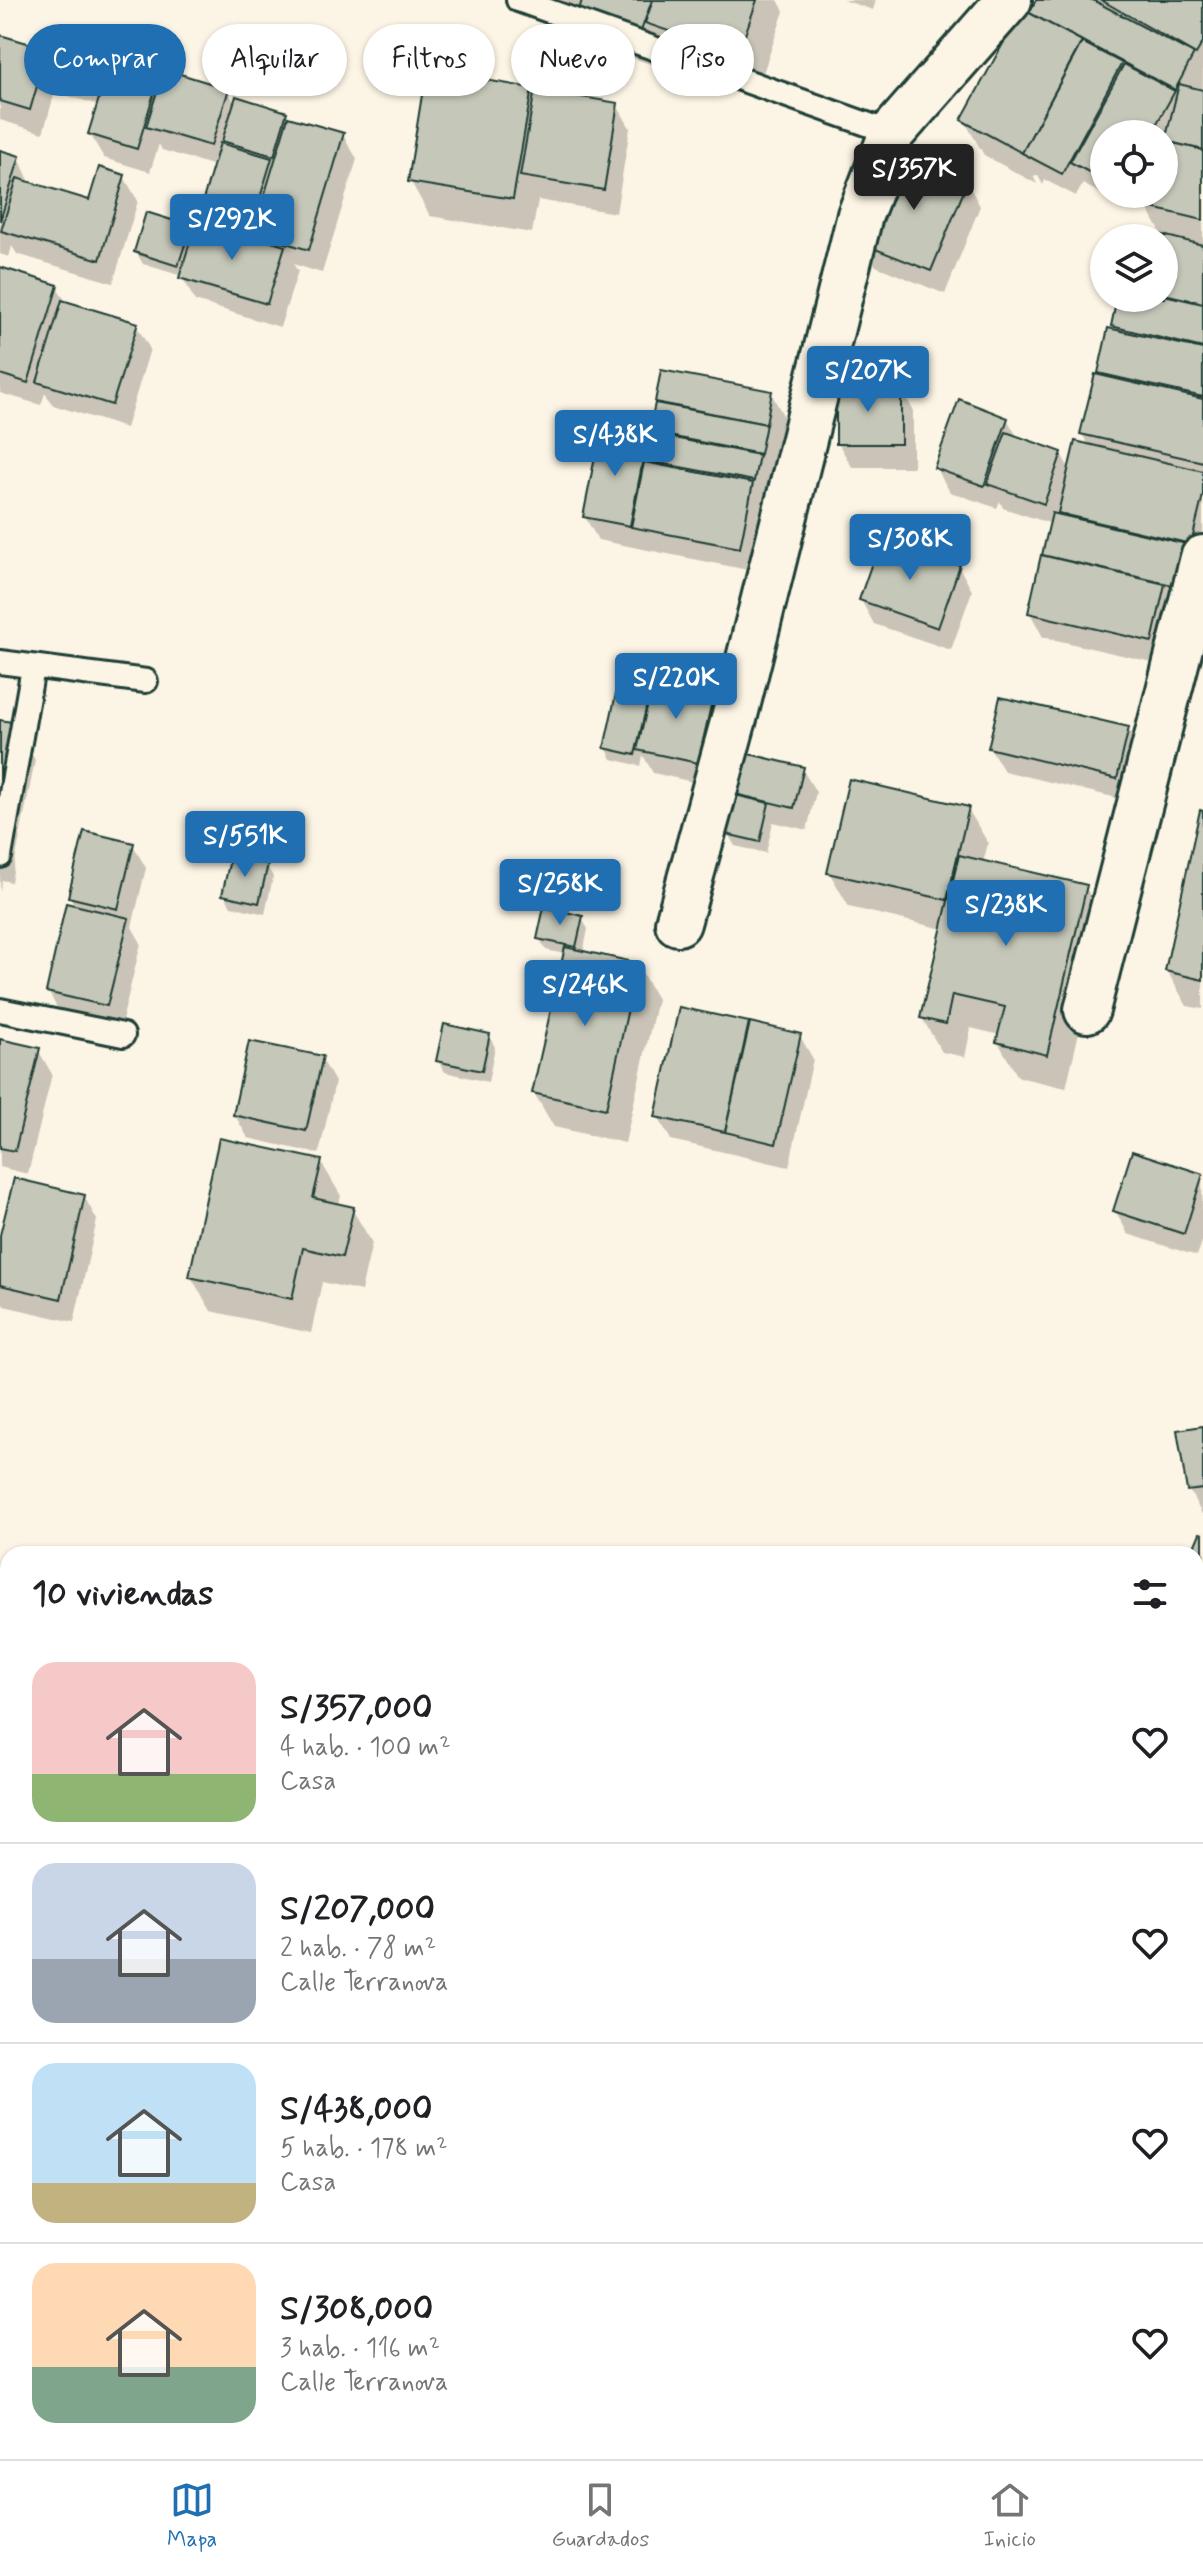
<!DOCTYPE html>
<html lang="es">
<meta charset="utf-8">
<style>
body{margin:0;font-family:Mynerve,sans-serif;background:#f6f6f6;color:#202124;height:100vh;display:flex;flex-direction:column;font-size:30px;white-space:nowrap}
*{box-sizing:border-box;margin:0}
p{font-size:26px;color:#757577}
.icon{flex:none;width:44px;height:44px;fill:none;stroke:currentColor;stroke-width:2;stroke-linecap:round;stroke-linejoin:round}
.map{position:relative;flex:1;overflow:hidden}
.details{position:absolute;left:0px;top:1546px;width:1204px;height:914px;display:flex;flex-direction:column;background:#fff;border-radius:24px 24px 0 0;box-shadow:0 2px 6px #0004}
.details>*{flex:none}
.hud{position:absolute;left:24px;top:24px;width:800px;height:72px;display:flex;gap:16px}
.controls{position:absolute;left:1090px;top:120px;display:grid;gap:16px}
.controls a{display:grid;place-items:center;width:88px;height:88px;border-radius:50%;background:#fff;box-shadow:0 2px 6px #0004;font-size:40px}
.price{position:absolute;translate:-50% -68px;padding:0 18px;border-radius:8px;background:#1f6fb2;color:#fff;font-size:26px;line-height:52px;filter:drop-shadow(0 2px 4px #0008)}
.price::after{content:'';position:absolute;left:50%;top:48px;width:24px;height:18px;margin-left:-12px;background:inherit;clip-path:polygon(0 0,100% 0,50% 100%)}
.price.current{background:#222;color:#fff}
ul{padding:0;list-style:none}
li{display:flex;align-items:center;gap:24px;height:200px;padding:0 32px}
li+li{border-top:2px solid #e0e0e0}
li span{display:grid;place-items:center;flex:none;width:224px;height:160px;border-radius:24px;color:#555}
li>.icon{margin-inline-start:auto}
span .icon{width:96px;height:96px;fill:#fffc;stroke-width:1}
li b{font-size:34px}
h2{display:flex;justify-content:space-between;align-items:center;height:96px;padding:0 32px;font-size:34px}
.pill{padding:0 28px;border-radius:36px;background:#fff;box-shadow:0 2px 6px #0004;font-size:28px;line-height:72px}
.pill.current{background:#1f6fb2;color:#fff}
.tabs{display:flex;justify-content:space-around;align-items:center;height:112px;border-top:2px solid #e0e0e0;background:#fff;font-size:22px;color:#757577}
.tabs a{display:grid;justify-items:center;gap:4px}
.tabs .current{color:#1f6fb2}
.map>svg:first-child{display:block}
</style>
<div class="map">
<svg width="1203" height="2459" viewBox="0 0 1203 2459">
<rect width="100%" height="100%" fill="#fcf5e5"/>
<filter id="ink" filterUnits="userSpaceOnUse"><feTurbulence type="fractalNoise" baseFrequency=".0125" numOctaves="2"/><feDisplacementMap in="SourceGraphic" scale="16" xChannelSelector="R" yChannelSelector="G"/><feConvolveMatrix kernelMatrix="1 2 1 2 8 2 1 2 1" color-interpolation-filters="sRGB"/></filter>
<g filter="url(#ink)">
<!-- shadow -->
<g fill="#0003">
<polygon points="552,0 778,0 784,11 758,88 663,56 659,67 600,47 581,10"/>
<polygon points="843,0 876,0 873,10"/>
<polygon points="1038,0 1203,0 1203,85 1200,91 1203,92 1203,576 1165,665 1043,637 1030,613 1052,524 1003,508 1000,501 997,508 950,492 936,468 1007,419 1018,438 1061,454 1070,470 1089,446 1082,434 1110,330 1116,331 1113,326 1119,298 1164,298 1164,238 1133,238 1164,238 1146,206 1148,194 1164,194 1164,134 1104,134 1104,194 1144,194 1135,212 1083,184 1076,196 1045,180 1043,185 1038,176 1033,176 1037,184 984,155 964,120 1035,18"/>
<polygon points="0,37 47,51 51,57 107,65 110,71 161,69 164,75 228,91 235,104 286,113 290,119 343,135 357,159 322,273 293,264 298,271 280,327 195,301 182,276 143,264 136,252 190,228 194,236 218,227 204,203 215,166 162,150 159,144 150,172 104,158 90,134 99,105 55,92 43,133 0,120"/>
<polygon points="530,90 536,99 617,105 630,128 616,213 538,200 532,233 430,216 411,182"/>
<polygon points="0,152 19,158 31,185 90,203 124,177 138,201 113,283 17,254 12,246 9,257 0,254"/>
<polygon points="967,182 980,206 945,294 876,266 862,243"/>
<polygon points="0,270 57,287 67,304 136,325 150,349 126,428 53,405 45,393 41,405 0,393"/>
<polygon points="663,372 771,393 784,417 753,571 598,540 585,517 602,433 649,443"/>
<polygon points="900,386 913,410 913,467 852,467 838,443"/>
<polygon points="959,567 972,591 951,650 874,624 861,600"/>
<polygon points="713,694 727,718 711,786 653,773 643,755 641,766 612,759 606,748 648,698 650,702"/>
<polygon points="0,722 15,725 35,760 11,882 2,880 0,892"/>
<polygon points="1128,729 1142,752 1130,801 1004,771 990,748"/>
<polygon points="802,769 816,792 807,830 773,822 766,853 735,846 728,834 740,798 737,793"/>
<polygon points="968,809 988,843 983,863 1085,887 1105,921 1066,1088 1018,1077 998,1042 1000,1035 971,1028 965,1057 942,1052 922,1018 943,929 849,907 829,872"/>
<polygon points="1203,813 1203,1009 1187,1006 1167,971"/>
<polygon points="133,845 146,868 132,927 141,943 120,1029 61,1015 48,991 76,908 70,896"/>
<polygon points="267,866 273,877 265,914 231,906 224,894"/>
<polygon points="581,917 588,929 583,953 637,964 657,999 625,1143 554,1127 534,1093 565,954 546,950 539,938"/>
<polygon points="681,1009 800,1036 813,1059 789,1167 671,1140 658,1117"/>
<polygon points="489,1036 495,1047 488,1082 445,1072 438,1061"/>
<polygon points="0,1041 38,1050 52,1074 28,1174 0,1167"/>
<polygon points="321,1058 335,1082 319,1154 248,1138 235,1115"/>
<polygon points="321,1162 341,1196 338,1206 352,1209 372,1243 361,1291 322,1282 311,1333 211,1311 191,1277"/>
<polygon points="1202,1176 1203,1239 1197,1256 1128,1234 1115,1210"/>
<polygon points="84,1196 97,1220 74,1322 4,1306 0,1298 0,1244"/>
<polygon points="1203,1428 1203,1514 1202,1514 1189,1490"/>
<polygon points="1196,1620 1203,1623 1203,1638 1196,1635"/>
<polygon points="1196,1720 1203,1724 1203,1835 1196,1833"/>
</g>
<!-- building -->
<g fill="#c5c7b9" stroke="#1f3d34" stroke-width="2">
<polygon points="582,0 652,0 640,34 578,13"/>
<polygon points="653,0 757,0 738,55 645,23"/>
<polygon points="1036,0 1093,0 1194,54 1175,90 1029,13"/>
<polygon points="1101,0 1203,0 1203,42 1196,54"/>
<polygon points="1022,9 1082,41 1022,153 961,120"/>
<polygon points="0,35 48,49 30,110 0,101"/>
<polygon points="1082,42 1122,63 1062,174 1022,153"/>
<polygon points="52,46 108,64 98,96 41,79"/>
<polygon points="113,53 162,67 137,149 88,134"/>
<polygon points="1124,64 1175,91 1151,134 1104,134 1104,180 1070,162"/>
<polygon points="164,69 229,89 211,146 146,127"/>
<polygon points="426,70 532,88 513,199 408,182"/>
<polygon points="1179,84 1203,90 1203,150 1165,141"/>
<polygon points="535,89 618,103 604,190 520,176"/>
<polygon points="236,96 287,112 274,156 222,141"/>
<polygon points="288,117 344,133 309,250 253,233"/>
<polygon points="1164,141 1203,150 1203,220 1144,206 1146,194 1164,194"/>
<polygon points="220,143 272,158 254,218 202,203"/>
<polygon points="0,150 20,156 0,221"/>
<polygon points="897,152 968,181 931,271 860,243"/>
<polygon points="99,167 125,175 100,260 1,231 17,178 89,200"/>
<polygon points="146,212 191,226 178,266 134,252"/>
<polygon points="197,219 285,246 267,304 179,278"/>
<polygon points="1134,228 1203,245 1203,303 1164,294 1164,238 1131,238"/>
<polygon points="0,267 58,285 28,383 0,374"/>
<polygon points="1164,295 1203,304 1203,348 1111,326 1117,298 1164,298"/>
<polygon points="62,300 138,323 112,405 37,382"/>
<polygon points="1108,328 1203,349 1203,397 1098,373"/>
<polygon points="661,370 772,391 766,424 655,402"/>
<polygon points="1095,374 1203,399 1203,462 1080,434"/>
<rect x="836" y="384" width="65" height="60"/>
<polygon points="959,399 1008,418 984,486 934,468"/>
<polygon points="655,403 766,424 760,454 649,432"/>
<polygon points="600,431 647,440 630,526 583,517"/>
<polygon points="1006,432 1062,452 1044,504 987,484"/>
<polygon points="649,433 759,455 754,481 643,460"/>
<polygon points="1075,441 1203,471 1203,495 1191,544 1058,513"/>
<polygon points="644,462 753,483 740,548 631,527"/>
<polygon points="1052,513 1191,545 1181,587 1042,555"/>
<polygon points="881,537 960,565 938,628 859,600"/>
<polygon points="1041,555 1165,584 1152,642 1028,613"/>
<polygon points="654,678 714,692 698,763 637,750"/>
<polygon points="617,689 649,696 635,755 604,748"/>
<polygon points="1000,697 1129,727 1117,779 988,748"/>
<polygon points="0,720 17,723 0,809"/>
<polygon points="745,753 804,767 794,808 735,794"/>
<polygon points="849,779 969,807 947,900 827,873"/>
<polygon points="735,795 769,803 760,842 726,834"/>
<polygon points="1200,810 1203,811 1203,980 1165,971"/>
<polygon points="84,831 134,843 118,909 68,897"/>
<polygon points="231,855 268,864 259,903 222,895"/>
<polygon points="959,855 1087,885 1047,1055 996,1042 1005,1007 952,995 946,1024 920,1018"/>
<polygon points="66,903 129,918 107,1006 46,992"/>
<polygon points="544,907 583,916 576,947 537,939"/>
<polygon points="565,947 638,963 606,1109 532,1093"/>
<polygon points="679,1007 749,1022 725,1132 655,1117"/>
<polygon points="750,1022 801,1034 776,1144 725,1132"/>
<polygon points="444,1024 490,1034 482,1071 436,1061"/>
<polygon points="0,1039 40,1048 15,1151 0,1148"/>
<polygon points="249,1041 323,1056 306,1131 233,1115"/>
<polygon points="219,1138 322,1160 313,1198 354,1207 342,1257 303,1248 292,1299 189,1277"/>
<polygon points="1132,1151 1203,1174 1184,1234 1113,1211"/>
<polygon points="14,1178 85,1195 61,1299 0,1285 0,1235"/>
<polygon points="1203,1426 1203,1489 1187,1491 1177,1430"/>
<polygon points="1200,1533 1203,1534 1203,1621 1196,1618 1196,1554 1191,1554"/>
<polygon points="1203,1718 1203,1809 1196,1806 1196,1738"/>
</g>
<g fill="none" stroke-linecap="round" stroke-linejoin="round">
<!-- lane casing -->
<g stroke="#1f3d34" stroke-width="28">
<g id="lane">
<polyline points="518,0 892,133"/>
<polyline points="0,662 146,681"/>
<polyline points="0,856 33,668"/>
<polyline points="0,1010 123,1035"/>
<polyline points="1196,1814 1203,1815"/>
</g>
</g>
<!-- street casing -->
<g stroke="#1f3d34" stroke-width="50">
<g id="street">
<polyline points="678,923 735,715 860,215 892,133 1009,0"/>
<polyline points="1087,1010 1203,558"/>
</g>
</g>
<!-- lane -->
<use href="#lane" stroke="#fcf5e5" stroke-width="22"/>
<!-- street -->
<use href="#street" stroke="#fcf5e5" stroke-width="44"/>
</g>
</g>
</svg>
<div class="controls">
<a><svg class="icon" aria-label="locate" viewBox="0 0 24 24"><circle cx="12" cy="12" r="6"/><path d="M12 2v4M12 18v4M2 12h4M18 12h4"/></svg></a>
<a><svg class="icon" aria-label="layers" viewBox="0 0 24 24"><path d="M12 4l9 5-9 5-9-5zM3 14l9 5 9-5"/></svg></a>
</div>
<b class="price current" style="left:914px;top:212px">S/357K</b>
<b class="price" style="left:232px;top:262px">S/292K</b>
<b class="price" style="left:868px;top:414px">S/207K</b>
<b class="price" style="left:615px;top:478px">S/438K</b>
<b class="price" style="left:910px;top:582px">S/308K</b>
<b class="price" style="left:676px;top:721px">S/220K</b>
<b class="price" style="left:245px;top:879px">S/551K</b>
<b class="price" style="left:560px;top:927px">S/258K</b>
<b class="price" style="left:1006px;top:948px">S/238K</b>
<b class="price" style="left:585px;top:1028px">S/246K</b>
<div class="hud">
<a class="pill current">Comprar</a>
<a class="pill">Alquilar</a>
<a class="pill">Filtros</a>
<a class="pill">Nuevo</a>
<a class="pill">Piso</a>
</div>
<section class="details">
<h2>10 viviendas<svg class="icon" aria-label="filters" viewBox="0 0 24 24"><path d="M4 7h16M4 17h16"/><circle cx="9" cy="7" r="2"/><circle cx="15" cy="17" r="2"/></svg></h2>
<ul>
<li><span style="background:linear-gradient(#f6c9c9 70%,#8fb573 0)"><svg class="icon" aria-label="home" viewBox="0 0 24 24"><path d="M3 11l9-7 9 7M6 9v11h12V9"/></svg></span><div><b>S/357,000</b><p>4 hab. · 100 m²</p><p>Casa</p></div><svg class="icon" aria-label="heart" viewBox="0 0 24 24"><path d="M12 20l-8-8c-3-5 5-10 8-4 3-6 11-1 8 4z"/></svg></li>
<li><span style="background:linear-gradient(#c9d6e8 60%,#9aa5b1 0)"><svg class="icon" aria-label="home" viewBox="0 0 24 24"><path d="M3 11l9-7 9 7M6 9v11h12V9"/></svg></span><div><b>S/207,000</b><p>2 hab. · 78 m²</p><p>Calle Terranova</p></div><svg class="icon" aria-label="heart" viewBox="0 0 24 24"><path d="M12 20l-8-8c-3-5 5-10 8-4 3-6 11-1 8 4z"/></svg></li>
<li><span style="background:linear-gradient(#bfe0f5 75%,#c2b280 0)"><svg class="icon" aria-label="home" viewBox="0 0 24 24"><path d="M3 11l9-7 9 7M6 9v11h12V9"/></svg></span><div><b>S/438,000</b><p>5 hab. · 178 m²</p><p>Casa</p></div><svg class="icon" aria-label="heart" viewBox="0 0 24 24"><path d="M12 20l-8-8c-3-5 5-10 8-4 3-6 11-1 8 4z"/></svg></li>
<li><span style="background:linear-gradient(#ffd9b3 65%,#7fa58c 0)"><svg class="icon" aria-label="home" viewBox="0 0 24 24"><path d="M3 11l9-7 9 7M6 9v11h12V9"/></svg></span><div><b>S/308,000</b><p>3 hab. · 116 m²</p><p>Calle Terranova</p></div><svg class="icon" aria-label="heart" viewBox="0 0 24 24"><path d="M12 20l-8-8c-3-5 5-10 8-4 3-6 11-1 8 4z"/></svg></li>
</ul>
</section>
</div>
<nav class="tabs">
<a class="current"><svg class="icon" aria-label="map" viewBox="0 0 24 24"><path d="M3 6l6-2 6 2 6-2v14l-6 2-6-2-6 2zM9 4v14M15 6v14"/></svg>Mapa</a>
<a><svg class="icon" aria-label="saved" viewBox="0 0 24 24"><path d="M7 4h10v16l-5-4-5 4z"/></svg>Guardados</a>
<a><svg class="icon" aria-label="home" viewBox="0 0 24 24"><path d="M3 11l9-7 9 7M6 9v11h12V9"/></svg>Inicio</a>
</nav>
